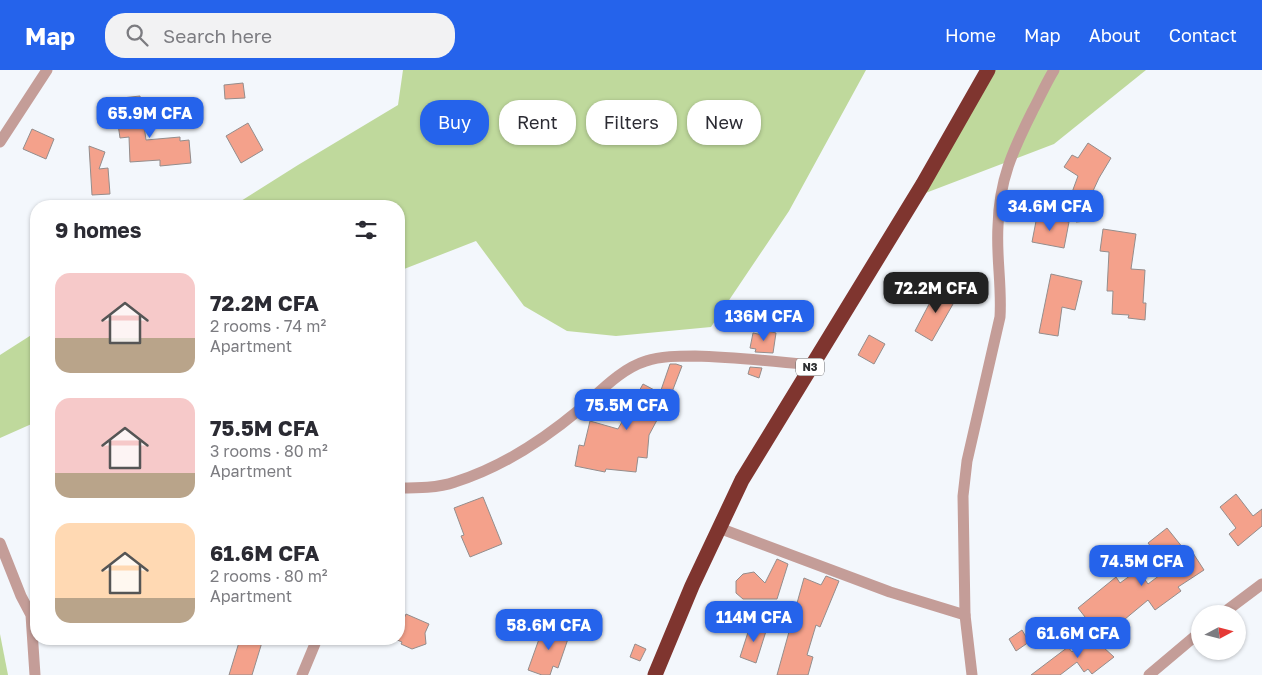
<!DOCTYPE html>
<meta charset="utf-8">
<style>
body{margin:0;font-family:"Golos Text",sans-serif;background:#f2f2f3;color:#2b2b33;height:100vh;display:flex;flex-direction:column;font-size:19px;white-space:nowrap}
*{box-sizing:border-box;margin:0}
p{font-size:16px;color:#7c7c81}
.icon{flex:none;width:28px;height:28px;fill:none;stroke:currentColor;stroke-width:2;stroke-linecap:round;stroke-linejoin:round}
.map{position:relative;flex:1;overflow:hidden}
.drawer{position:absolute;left:30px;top:130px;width:375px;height:445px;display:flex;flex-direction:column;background:#fff;border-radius:20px;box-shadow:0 1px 4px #0004}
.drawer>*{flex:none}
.hud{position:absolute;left:420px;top:30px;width:475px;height:45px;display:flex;gap:10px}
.needle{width:32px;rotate:83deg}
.buttons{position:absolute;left:1191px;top:535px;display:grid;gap:10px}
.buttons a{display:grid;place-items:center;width:55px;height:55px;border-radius:50%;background:#fff;box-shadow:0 1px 4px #0004;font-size:25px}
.price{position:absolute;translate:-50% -42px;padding:0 11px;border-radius:10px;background:#2563eb;color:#fff;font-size:16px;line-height:32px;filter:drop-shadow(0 1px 2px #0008)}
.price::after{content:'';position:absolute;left:50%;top:30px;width:15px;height:11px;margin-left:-8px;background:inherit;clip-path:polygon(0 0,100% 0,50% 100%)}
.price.active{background:#222;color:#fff}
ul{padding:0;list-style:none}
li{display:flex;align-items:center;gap:15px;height:125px;padding:0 25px}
li span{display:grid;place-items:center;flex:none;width:140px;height:100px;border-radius:15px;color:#555}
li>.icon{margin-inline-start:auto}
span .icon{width:60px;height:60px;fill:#fffc;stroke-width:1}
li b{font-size:21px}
h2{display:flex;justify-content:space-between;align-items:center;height:60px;padding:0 25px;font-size:21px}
.tag{padding:0 18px;border-radius:20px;background:#fff;box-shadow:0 1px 4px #0004;font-size:18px;line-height:45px}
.tag.active{background:#2563eb;color:#fff}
header{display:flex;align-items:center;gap:30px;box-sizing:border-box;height:70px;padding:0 25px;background:#2563eb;color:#fff}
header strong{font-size:24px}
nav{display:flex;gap:28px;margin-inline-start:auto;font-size:18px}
.search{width:350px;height:45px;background:#f2f2f3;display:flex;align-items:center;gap:12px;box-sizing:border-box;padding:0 18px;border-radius:20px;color:#7c7c81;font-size:19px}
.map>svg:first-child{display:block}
</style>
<header>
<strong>Map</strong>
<div class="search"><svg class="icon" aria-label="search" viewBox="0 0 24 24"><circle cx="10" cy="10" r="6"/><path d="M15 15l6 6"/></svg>Search here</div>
<nav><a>Home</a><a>Map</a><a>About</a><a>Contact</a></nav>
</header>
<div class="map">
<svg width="1262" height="605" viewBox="0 0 1262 605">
<rect width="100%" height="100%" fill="#f3f7fc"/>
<!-- green -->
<g fill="#bfd99c">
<polygon points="403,0 866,0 789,141 711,257 616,266 567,261 524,236 476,171 399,201 399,136 233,136 298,95 398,35"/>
<polygon points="983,0 1146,0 1054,74 915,127"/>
<polygon points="36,262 36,352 0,368 0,285"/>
<polygon points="0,564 8,605 0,605"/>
</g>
<!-- building -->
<g fill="#f4a18b" stroke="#948d8c">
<polygon points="243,13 245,28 225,29 224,15"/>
<polygon points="140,26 146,70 180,67 180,71 189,70 191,93 160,96 160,90 130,92 129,67 120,68 118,54 125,53 122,28"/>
<polygon points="248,53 263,80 241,93 226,66"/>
<polygon points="32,59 54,69 46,89 23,79"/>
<polygon points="1088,73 1111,88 1099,108 1093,121 1098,123 1086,151 1076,152 1071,125 1078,106 1064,97 1072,85 1078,88"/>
<polygon points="89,76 105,82 99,99 108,98 110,124 92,125"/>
<polygon points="1037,146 1069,152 1064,178 1032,172"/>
<polygon points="1103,159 1136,164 1131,199 1145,200 1143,233 1146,233 1145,250 1128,248 1129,245 1112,244 1113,221 1107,221 1109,182 1100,181"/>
<polygon points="1051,204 1082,211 1075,240 1062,237 1058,266 1039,263"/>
<polygon points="938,217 957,227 932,271 915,261"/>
<polygon points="764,260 776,263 773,283 755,282 756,279 750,278 753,263 763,265"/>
<polygon points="869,265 885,274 874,294 858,285"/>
<polygon points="670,294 676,294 682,296 672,322 649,365 647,388 638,387 636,402 606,399 605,402 575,396 579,375 584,376 590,351 618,359 643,314 660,323"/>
<polygon points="750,297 762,298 759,308 748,304"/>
<polygon points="1236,424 1253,446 1262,439 1262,456 1238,476 1229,464 1236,458 1220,437"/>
<polygon points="483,427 502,474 470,487 461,466 464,465 454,438"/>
<polygon points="1167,458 1187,483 1191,480 1204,500 1178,517 1181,521 1155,540 1148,530 1113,559 1115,561 1103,570 1078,538 1116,507 1120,513 1138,500 1148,514 1168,499 1148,473"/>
<polygon points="777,489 788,494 777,529 743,529 736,523 736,511 743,504 754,502 765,513"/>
<polygon points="826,506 839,511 820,557 816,555 807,585 813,587 808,605 777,605 804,508 821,515"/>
<polygon points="406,544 429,554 425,563 426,574 412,579 401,574 402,572 395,569 399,569 399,560"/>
<polygon points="751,553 767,558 756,593 740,587"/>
<polygon points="544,555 570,563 558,598 553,596 550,605 542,605 528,600"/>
<polygon points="1022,560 1029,572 1016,581 1009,569"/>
<polygon points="1091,566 1114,587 1092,604 1088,599 1084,602 1077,592 1060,605 1031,605 1068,577 1072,582"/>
<polygon points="240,569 263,569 252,605 229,605"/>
<polygon points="635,574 646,579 640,591 630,587"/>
</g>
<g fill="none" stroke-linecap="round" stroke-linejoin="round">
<!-- street -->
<g stroke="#c49d98" stroke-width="11">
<polyline points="0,72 47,0"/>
<path d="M399 418C417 418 438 418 455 412 500 398 543 370 579 340 599 323 620 299 646 291 661 286 678 286 695 286 734 287 773 291 812 295"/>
<polyline points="719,458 890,522 965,545"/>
<polyline points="0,473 21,526 31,545 35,605"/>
<polyline points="1222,544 1262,514"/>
<polyline points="302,605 317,569"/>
<path d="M972 605 965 545 963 426 967 391 1000 247C1002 216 996 186 998 156 999 110 1013 80 1033 40 1040 27 1046 13 1054 0"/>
<polyline points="1149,605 1200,562"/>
</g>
<!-- highway -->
<polyline stroke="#7f352f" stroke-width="15" points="655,605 692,516 742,410 923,114 988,0"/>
</g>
<g text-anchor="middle" stroke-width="4" stroke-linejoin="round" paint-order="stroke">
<!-- shield labels -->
<rect fill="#fff" stroke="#6d6d6f" stroke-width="1" x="796" y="288.5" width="28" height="17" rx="4"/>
<g font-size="11" font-weight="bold" fill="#2e2f31">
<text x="810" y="301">N3</text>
</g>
</g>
</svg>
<div class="buttons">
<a><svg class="needle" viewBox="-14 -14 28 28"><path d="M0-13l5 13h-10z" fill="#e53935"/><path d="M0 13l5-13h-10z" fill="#7c7c81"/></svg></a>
</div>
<b class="price" style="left:150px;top:69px">65.9M CFA</b>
<b class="price" style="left:1050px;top:162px">34.6M CFA</b>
<b class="price active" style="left:936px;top:244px">72.2M CFA</b>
<b class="price" style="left:764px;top:272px">136M CFA</b>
<b class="price" style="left:627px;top:361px">75.5M CFA</b>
<b class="price" style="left:1142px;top:517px">74.5M CFA</b>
<b class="price" style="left:754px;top:573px">114M CFA</b>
<b class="price" style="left:549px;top:581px">58.6M CFA</b>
<b class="price" style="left:1078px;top:589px">61.6M CFA</b>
<div class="hud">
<a class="tag active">Buy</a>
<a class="tag">Rent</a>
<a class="tag">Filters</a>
<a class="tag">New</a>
</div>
<section class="drawer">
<h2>9 homes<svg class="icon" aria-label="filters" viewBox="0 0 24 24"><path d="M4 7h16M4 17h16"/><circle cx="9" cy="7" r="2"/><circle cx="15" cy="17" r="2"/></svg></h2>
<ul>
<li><span style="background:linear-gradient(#f6c9c9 65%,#b9a48a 0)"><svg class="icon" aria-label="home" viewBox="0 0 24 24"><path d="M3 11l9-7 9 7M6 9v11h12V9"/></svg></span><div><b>72.2M CFA</b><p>2 rooms · 74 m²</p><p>Apartment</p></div></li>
<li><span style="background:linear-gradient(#f6c9c9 75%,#b9a48a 0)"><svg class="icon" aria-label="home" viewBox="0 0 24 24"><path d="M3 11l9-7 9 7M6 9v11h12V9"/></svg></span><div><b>75.5M CFA</b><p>3 rooms · 80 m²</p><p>Apartment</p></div></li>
<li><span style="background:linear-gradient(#ffd9b3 75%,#b9a48a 0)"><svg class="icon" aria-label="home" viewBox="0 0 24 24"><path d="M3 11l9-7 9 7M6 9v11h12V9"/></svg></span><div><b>61.6M CFA</b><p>2 rooms · 80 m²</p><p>Apartment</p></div></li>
</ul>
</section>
</div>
